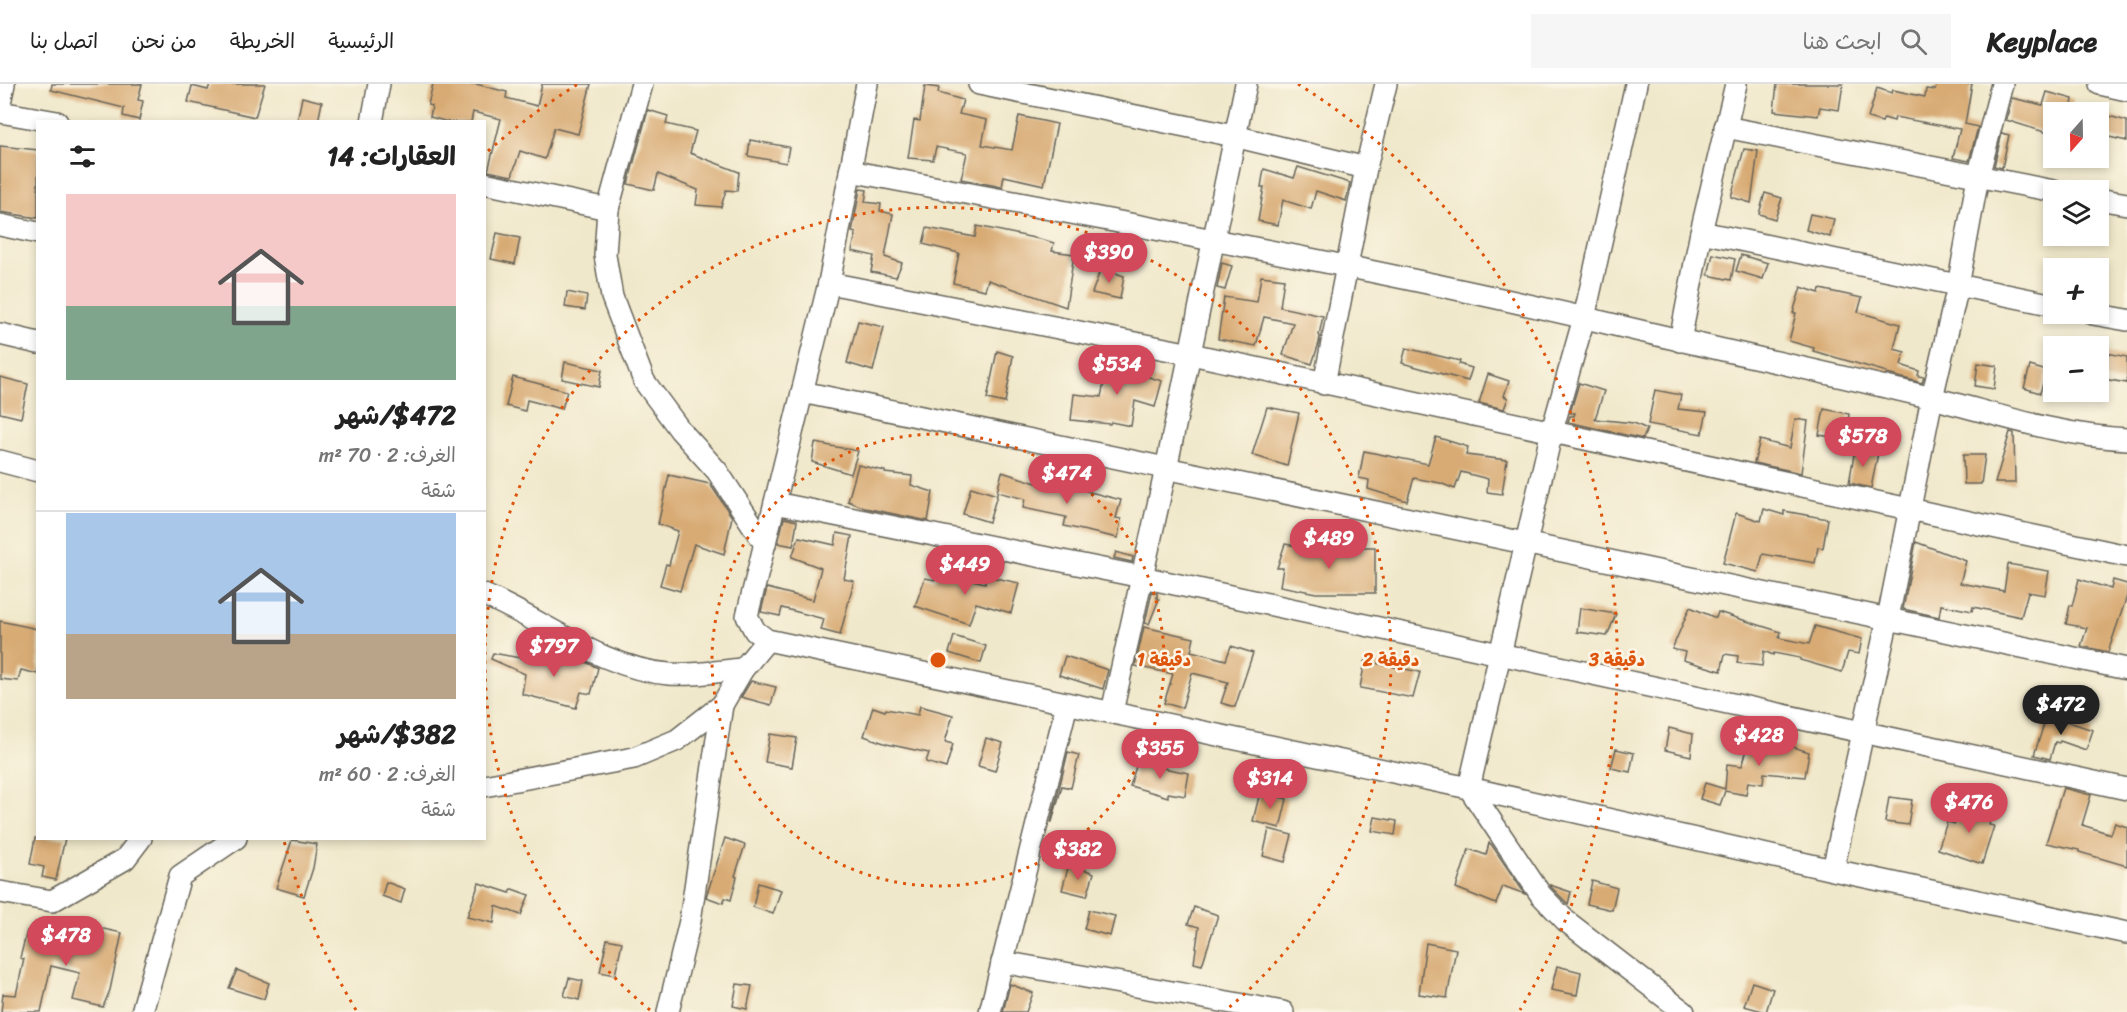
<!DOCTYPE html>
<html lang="ar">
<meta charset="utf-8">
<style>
body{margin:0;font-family:Sriracha,"Playpen Sans Arabic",sans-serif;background:#f6f6f6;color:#222;direction:rtl;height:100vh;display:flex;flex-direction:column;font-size:22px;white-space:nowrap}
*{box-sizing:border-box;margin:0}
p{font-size:20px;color:#767676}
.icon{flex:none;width:33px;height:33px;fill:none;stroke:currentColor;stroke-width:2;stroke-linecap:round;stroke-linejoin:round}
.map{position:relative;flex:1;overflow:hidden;direction:ltr}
.panel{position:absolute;left:36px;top:36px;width:450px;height:720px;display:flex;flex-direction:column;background:#fff;border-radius:0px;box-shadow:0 3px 9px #0003;direction:rtl}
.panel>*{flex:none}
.needle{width:39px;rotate:200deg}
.buttons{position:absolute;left:2043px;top:18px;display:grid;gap:12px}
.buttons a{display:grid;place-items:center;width:66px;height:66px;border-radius:0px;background:#fff;box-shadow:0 3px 9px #0003;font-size:30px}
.price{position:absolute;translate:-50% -51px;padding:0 14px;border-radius:21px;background:#d1495b;color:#fff;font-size:20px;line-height:39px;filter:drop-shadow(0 2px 3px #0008)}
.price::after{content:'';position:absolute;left:50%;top:36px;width:18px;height:14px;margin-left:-9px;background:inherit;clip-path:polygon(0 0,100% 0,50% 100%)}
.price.active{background:#222;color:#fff}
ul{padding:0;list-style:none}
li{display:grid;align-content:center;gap:12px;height:318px;padding:0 30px}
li+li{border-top:2px solid #e0e0e0}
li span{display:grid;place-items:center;height:186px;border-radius:0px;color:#555}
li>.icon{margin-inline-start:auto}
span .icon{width:108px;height:108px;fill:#fffc;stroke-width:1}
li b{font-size:26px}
h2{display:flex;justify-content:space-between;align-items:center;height:72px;padding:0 30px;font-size:26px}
header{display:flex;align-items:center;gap:36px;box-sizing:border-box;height:84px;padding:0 30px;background:#fff;border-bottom:2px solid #e0e0e0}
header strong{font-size:28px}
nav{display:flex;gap:33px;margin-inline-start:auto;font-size:21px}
.search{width:420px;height:54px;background:#f6f6f6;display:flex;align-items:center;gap:15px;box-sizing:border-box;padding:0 21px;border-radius:0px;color:#767676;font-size:22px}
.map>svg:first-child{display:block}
</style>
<header>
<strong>Keyplace</strong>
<div class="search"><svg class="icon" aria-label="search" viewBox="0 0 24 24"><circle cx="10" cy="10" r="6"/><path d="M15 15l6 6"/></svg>ابحث هنا</div>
<nav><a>الرئيسية</a><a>الخريطة</a><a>من نحن</a><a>اتصل بنا</a></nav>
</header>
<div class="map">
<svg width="2127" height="928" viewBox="0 0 2127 928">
<rect width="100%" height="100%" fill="#fcf5e5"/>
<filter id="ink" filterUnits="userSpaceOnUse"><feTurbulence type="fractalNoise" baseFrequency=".0167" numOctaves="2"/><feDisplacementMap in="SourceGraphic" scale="12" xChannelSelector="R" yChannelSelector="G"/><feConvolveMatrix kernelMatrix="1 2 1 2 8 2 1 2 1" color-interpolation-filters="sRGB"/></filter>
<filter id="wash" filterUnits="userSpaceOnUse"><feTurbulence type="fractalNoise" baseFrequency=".008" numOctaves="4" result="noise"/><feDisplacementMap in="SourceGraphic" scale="24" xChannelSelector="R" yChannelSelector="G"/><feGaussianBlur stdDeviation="1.35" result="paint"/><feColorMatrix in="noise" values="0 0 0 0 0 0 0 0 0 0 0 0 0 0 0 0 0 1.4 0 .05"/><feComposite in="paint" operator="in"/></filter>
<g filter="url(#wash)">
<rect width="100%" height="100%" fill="#f0e8ca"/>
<g id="blocks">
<!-- building -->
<g fill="#d8ab74">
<polygon points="52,0 142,0 138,16 143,17 139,36 123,32 124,24 51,6"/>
<polygon points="210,0 265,0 255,33 188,18 192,2 208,6"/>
<polygon points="433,0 476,0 507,8 506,14 537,22 542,0 591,0 578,50 554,44 545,75 520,67 512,92 488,87 501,35 473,28 471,38 448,38 430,33 432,22 428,21"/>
<polygon points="1777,0 1843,0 1839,26 1820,23 1818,32 1774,27"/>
<polygon points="1937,0 1972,0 1965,40 1978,43 1969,77 1953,74 1960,45 1895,33 1894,37 1884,34 1882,38 1868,34 1877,4 1892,9 1893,6 1925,13 1926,5 1935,6"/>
<polygon points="925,2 939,4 938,9 963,16 959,30 987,36 982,61 1012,66 1019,32 1057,40 1044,101 1004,92 1002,103 961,95 967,69 936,63 933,76 908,74 914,36 920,37"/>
<polygon points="2047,8 2073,15 2071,28 2054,28 2054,51 2006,36 2012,14 2043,21"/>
<polygon points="302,13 322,18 318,38 297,38"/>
<polygon points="648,26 668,32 666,40 696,47 690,69 739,88 737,107 726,106 721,123 696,121 698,106 658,90 654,106 628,100"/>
<polygon points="2105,31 2127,37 2127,57 2100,51"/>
<polygon points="2002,49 2009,51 2002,84 1994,82"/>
<polygon points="750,56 789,63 786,79 748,72"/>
<polygon points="0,62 38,66 38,134 0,128"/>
<polygon points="1744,65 1758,67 1751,119 1731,113"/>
<polygon points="1298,83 1350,99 1346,117 1316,107 1311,125 1283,116 1278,141 1258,137 1264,103 1261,103 1264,85 1294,94"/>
<polygon points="860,105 867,106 865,118 881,120 880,127 893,130 885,173 902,179 896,193 871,188 874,172 852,167 856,149 852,148"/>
<polygon points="1765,109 1782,114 1775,135 1759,130"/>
<polygon points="1810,130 1834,135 1830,153 1806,146"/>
<polygon points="977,142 1044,156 1054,159 1052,167 1074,170 1066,223 988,196 985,206 953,199 959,169 923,160 927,144 975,153"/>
<polygon points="497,149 520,154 515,180 491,175"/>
<polygon points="1713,170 1735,175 1731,196 1708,191"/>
<polygon points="1741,171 1768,179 1763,195 1736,187"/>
<polygon points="1222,179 1232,182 1225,206 1217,204"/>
<polygon points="1101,184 1124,192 1120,215 1092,209"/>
<polygon points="1261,192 1284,195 1280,223 1323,232 1319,251 1320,252 1319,259 1312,280 1283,271 1293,239 1264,233 1256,262 1218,255 1224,213 1257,218"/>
<polygon points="1801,203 1819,209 1820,205 1862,214 1858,228 1900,240 1894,265 1905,268 1901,281 1919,287 1918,292 1924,293 1922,299 1887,290 1887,288 1813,267 1814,264 1789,257 1796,229 1793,229"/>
<polygon points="567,208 587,212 585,226 565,223"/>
<polygon points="858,237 884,243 873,287 847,279"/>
<polygon points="1406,264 1460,277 1459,280 1472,284 1468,297 1402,279"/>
<polygon points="997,267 1013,272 1005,319 987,315"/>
<polygon points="2098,267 2127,273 2127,299 2098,294"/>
<polygon points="1110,271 1131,275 1129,287 1162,297 1155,323 1135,317 1131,342 1111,338 1110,340 1071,336 1074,310 1101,313"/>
<polygon points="565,278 602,286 599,303 562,295"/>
<polygon points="1978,279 1997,282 1994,305 1975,302"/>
<polygon points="2030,282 2047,287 2040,309 2024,304"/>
<polygon points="1488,290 1509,297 1504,312 1508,314 1504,325 1479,319"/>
<polygon points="0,293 28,300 21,334 0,329"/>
<polygon points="513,293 567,307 562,325 527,316 525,327 506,322"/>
<polygon points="1579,299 1604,307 1595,335 1634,339 1647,345 1643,355 1568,338 1570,332 1574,332 1575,329 1570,329"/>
<polygon points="1655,306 1681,311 1678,325 1707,328 1702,350 1648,340"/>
<polygon points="1267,323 1299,329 1287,382 1252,371"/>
<polygon points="1824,325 1849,330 1846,355 1819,351"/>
<polygon points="1795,335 1808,337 1801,389 1754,379 1760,356 1790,364"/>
<polygon points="2010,348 2014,349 2015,399 1995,399"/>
<polygon points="1436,353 1468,363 1466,371 1507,376 1502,410 1487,408 1488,395 1461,388 1455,405 1440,399 1414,394 1407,417 1368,405 1369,396 1359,394 1364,367 1428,380"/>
<polygon points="815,359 858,367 851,390 812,378"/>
<polygon points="1855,365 1878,369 1871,404 1849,399"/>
<polygon points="1963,371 1985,371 1981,400 1964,400"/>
<polygon points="858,381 885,387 885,389 912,392 911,401 933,408 928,437 865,424 848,417"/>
<polygon points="1002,388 1058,406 1059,400 1121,416 1116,434 1121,435 1118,454 1064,442 1066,433 1023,424 1025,415 997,408"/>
<polygon points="669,391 710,400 732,433 724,470 694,460 680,507 660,501 666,480 669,481 678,447 658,440"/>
<polygon points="971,403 997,411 989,438 963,430"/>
<polygon points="1764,425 1784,431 1784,427 1828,435 1823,464 1818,463 1815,479 1763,470 1758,488 1723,479 1736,429 1761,437"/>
<polygon points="784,434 797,437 793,462 778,459"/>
<polygon points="837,449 852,452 844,495 854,497 840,551 821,546 824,535 782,524 780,532 761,528 767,504 813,516 821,484 792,473 799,453 835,461"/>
<polygon points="1916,458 1966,477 1960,499 2004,507 2008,480 2049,487 2045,511 2028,508 2021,533 1973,523 1972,527 1941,521 1939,533 1903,525"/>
<polygon points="1285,460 1342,470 1342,463 1375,463 1375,509 1316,509 1280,502 1283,484 1277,484"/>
<polygon points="1116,468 1133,473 1132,478 1114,474"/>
<polygon points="938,488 964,497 964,494 985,499 986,492 1019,499 1011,529 976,519 969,540 915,522 925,494 935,496"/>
<polygon points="2079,495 2111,505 2113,496 2127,500 2127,512 2108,568 2081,562 2087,544 2066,540 2070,521 2072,522"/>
<polygon points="1152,508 1157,509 1157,514 1159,515 1149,540 1145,539"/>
<polygon points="1690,523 1716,534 1718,528 1781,548 1779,554 1809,560 1815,542 1862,555 1859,570 1848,568 1842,588 1800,576 1800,574 1774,569 1773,571 1764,567 1762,582 1737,579 1738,572 1725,570 1721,587 1683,576 1685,568 1672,565"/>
<polygon points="1580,524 1616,530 1607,552 1577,548"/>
<polygon points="0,537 38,545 38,590 21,586 18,597 0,595"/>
<polygon points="1144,543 1194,554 1191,567 1226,576 1231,562 1253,569 1235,623 1221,619 1228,598 1192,589 1182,624 1164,619 1173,590 1135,582"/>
<polygon points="954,552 986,562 981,579 949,569"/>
<polygon points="493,569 564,582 567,569 598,584 591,610 581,608 576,624 522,610 525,590 491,575"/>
<polygon points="1065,572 1108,586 1103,605 1059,591"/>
<polygon points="1365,577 1420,588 1413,614 1360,604"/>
<polygon points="751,597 776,603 771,621 741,613"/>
<polygon points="920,622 953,631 945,658 953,660 946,684 926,678 929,669 887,660 864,652 873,623 885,627 886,625 918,631"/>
<polygon points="2047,631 2093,646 2086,666 2060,657 2059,659 2055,658 2050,675 2034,671"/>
<polygon points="1669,644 1693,650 1691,672 1665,666"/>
<polygon points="770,650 797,654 792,683 765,678"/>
<polygon points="1752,650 1809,668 1805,693 1764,689 1763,700 1748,698 1746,711 1725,707 1720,721 1700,715 1705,699 1725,705 1727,680 1742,682"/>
<polygon points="986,654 1003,659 995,687 978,682"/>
<polygon points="1616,665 1634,669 1630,688 1611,684"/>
<polygon points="1068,668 1079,671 1071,704 1062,702 1052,738 1051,738"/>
<polygon points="1137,679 1189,689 1185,712 1168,709 1168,713 1130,702"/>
<polygon points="2063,704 2091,711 2082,741 2111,750 2115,739 2127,743 2127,782 2079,768 2079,766 2046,759"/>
<polygon points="1260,708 1287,715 1280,744 1253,737"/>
<polygon points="1889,713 1912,716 1908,741 1885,738"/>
<polygon points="1974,717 1993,721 1989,741 1994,742 1982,780 1938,765 1947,738 1955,740 1958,730 1970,734"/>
<polygon points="1375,733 1397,737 1395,751 1372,747"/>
<polygon points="1269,745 1292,751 1285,778 1263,772"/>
<polygon points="35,754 65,754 56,796 42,793 44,783 30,780"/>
<polygon points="725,754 745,761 735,792 737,793 731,816 725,814 723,819 706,813"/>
<polygon points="292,756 317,760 313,784 304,812 276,804"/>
<polygon points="1489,759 1491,760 1525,810 1503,802 1496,820 1456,804 1469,765 1486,771"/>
<polygon points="1069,780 1094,789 1087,812 1062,806"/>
<polygon points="1592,797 1617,804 1612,826 1587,820"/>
<polygon points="386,798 405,805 401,819 382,812"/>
<polygon points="479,799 510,809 512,805 529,811 521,831 496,822 494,839 467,833"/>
<polygon points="758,799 781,806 773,830 753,823"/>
<polygon points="1550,801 1571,808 1568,820 1551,803"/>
<polygon points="1194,823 1218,831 1202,881 1194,879 1199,843 1188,840"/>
<polygon points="1089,826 1115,832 1110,852 1084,845"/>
<polygon points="81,840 122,849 110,906 103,923 73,916 80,889 51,882 41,928 1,928 3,910 16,911 24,875 20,874 27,847 56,854 57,849 78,854"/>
<polygon points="607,855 622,858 615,891 600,888"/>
<polygon points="1426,859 1456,865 1447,914 1419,910"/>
<polygon points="1557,882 1581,888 1577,911 1551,906"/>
<polygon points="237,886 269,899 264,915 229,904"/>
<polygon points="569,894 583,897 579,916 564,912"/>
<polygon points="1752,898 1773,905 1766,928 1744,922"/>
<polygon points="737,900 752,902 747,925 733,922"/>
<polygon points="1010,900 1033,909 1026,928 1003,928"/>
</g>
</g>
</g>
<g filter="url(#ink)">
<use href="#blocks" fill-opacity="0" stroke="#666359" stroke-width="1.5"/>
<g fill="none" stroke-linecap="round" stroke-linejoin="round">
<!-- minor casing -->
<g stroke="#666359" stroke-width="24">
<g id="minor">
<polyline points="867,0 829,199 747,532 755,547 767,556 1469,704 1833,786 2127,849"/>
<polyline points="979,0 1234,52 1366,84"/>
<polyline points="1636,0 1584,234 1552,347 1469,704 1541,811 1566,837 1684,928"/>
<polyline points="2100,0 2127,6"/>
<polyline points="0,19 4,0"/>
<polyline points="0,28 57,38"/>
<polyline points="372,38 379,0"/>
<polyline points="1725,43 2054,107"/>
<path d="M850 87C1105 136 1362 181 1615 241 1720 266 1824 288 1928 313 1994 329 2058 352 2127 355"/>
<polyline points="484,99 608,125 605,171 612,213 644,297 680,346 717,387 765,460"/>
<polyline points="2098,115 2127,120"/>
<polyline points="608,125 642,0"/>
<polyline points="0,141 38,149"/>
<polyline points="1701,148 2054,221"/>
<polyline points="829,199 1191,270 2127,472"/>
<polyline points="2093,230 2127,236"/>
<polyline points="0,250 38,259"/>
<polyline points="1680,257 1701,148 1736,0"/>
<polyline points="1324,300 1366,84 1386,0"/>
<polyline points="802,308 2127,585"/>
<polyline points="0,377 38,387"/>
<polyline points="775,419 1142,493 2127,705"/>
<path d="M484 511C545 537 603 585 669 590 693 592 719 587 743 585"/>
<polyline points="1112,628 1166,385 1246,0"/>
<polyline points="484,702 634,674 677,656 722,621 743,585 767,556"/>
<polyline points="1833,786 1888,534 1932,314 1958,202 1978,93 2002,0"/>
<polyline points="0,808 52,817 125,775 141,754"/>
<polyline points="1002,878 1283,928"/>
<polyline points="142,928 180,792 236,754"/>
<polyline points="668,928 690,837 722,621"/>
<polyline points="990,928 1067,620"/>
</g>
</g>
<!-- minor -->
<use href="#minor" stroke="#fff" stroke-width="21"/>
</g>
</g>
<!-- distance rings -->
<g fill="none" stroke="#de560d" stroke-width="3" stroke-dasharray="3 6">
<circle cx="938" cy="576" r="226"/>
<path d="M650 926A453 453 0 1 1 1226 926"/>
<path d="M356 926A679 679 0 0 1 284 757M488 67A679 679 0 0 1 578 0M1298 0A679 679 0 0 1 1520 926"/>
</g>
<circle cx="938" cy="576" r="9" fill="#de560d" stroke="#fcf5e5" stroke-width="3"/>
<g font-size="18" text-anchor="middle" font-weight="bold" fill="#de560d" stroke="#fcf5e5" stroke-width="5" stroke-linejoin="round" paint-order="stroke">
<text x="1164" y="582">1 دقيقة</text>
<text x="1391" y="582">2 دقيقة</text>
<text x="1617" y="582">3 دقيقة</text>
</g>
</svg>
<div class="buttons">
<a><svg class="needle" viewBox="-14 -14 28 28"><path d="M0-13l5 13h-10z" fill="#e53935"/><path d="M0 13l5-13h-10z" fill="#767676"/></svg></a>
<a><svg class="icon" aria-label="layers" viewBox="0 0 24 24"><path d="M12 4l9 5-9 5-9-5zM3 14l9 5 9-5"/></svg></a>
<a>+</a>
<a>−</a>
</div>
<b class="price" style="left:1109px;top:200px">$390</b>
<b class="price" style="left:1117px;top:312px">$534</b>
<b class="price" style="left:1863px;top:384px">$578</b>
<b class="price" style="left:1067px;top:421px">$474</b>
<b class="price" style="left:1329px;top:486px">$489</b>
<b class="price" style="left:965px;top:512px">$449</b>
<b class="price" style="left:554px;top:594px">$797</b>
<b class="price active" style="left:2061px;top:652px">$472</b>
<b class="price" style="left:1759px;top:683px">$428</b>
<b class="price" style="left:1160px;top:696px">$355</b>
<b class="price" style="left:1270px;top:726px">$314</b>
<b class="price" style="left:1969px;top:750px">$476</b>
<b class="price" style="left:1078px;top:797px">$382</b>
<b class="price" style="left:66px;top:883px">$478</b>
<section class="panel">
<h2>العقارات: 14<svg class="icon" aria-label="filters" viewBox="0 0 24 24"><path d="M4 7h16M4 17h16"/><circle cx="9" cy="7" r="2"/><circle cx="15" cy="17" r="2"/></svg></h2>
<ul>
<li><span style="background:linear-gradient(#f6c9c9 60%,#7fa58c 0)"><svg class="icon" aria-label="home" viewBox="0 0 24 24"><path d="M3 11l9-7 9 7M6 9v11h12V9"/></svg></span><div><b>$472/شهر</b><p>الغرف: 2 · 70 m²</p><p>شقة</p></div></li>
<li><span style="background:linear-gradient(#a9c7e8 65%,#b9a48a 0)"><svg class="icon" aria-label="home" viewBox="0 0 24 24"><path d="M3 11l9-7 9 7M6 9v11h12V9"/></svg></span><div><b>$382/شهر</b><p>الغرف: 2 · 60 m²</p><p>شقة</p></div></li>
</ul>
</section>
</div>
